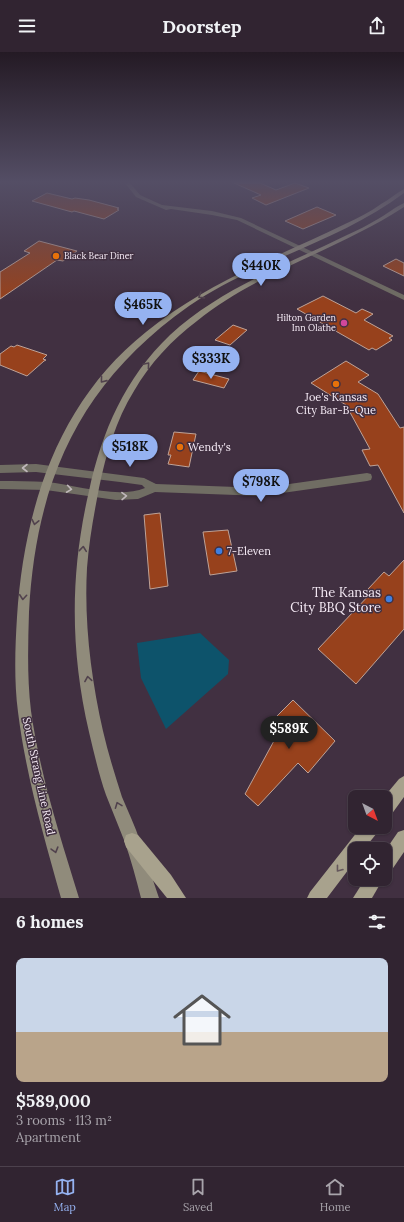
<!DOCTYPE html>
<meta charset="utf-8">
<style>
body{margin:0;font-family:Lora,serif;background:#3d303d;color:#f1f3f6;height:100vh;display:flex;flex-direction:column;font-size:15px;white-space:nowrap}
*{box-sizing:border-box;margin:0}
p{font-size:13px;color:#a8a4ab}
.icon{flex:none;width:22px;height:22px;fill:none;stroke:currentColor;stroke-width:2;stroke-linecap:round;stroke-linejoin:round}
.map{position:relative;height:846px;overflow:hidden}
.details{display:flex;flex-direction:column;background:#312431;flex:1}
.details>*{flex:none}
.needle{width:26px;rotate:139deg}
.fabs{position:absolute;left:348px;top:738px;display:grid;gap:8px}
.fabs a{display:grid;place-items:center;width:44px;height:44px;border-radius:8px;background:#312431;box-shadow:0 1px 3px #0004,0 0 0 1px #4c414d;font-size:20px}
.price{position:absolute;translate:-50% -34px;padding:0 9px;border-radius:14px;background:#95b2f1;color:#111;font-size:13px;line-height:26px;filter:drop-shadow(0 1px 2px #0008)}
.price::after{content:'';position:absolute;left:50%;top:24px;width:12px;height:9px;margin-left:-6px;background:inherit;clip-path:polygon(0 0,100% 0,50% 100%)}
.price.on{background:#222;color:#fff}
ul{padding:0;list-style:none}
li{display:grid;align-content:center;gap:8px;height:212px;padding:0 16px}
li+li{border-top:1px solid #4c414d}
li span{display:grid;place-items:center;height:124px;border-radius:8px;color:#555}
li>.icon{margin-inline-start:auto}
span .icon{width:72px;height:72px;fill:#fffc;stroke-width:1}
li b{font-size:17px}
h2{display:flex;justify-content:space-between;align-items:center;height:48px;padding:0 16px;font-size:17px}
header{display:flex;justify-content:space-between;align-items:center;height:52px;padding:0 16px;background:#312431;font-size:18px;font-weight:800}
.tabs{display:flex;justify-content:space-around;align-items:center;height:56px;border-top:1px solid #4c414d;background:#312431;font-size:11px;color:#a8a4ab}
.tabs a{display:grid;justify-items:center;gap:2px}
.tabs .on{color:#95b2f1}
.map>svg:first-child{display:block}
</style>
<header><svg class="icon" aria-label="menu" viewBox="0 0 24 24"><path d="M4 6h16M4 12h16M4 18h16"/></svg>Doorstep<svg class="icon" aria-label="share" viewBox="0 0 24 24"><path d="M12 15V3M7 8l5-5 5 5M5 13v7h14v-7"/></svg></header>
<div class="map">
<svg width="404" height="846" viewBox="0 0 404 846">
<rect width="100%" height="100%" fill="#413041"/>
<!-- water -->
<polygon fill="#0d536b" points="200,581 229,608 228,622 166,677 141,626 137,591"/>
<!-- building -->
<g fill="#97411c" stroke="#bea297">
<polygon points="234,131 260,131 276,138 295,131 309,136 266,153 252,146 261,143"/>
<polygon points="47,141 72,147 75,146 89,148 119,156 117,157 119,158 104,167 74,159 72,160 32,149"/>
<polygon points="317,155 336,163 303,177 285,169"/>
<polygon points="39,189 77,199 63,209 57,208 0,247 0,220 30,201 24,199"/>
<polygon points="396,207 404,211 404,224 383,214"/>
<polygon points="323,244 356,261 362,257 373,262 364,268 393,284 389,286 392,288 376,298 372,296 369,298 297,257"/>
<polygon points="233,273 247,278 230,293 215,288"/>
<polygon points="17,293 47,303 43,307 46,308 44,309 27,324 0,313 0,302 11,294 14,295"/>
<polygon points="346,309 369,323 358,330 378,342 400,376 404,375 404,461 378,413 370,414 362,398 370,397 346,353 311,331"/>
<polygon points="199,319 229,327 224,336 193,328"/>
<polygon points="174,380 196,382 189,415 168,412 171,403 168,403"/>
<polygon points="160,461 168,534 150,537 144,463"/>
<polygon points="228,478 237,519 210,523 203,480"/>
<polygon points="404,508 404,577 356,632 318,597 372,540 368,537 384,520 389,524"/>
<polygon points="293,648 335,689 308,721 298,711 258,754 245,742 275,687 265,676"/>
</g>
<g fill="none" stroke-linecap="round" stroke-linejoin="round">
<!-- street -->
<g fill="#706d63" fill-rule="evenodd">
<polygon points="125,131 130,131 140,143 162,153 212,159 241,166 404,243 404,248 237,168 212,163 171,157 166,158 136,145"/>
<path d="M36 412 144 426 156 432 261 436 367 421 371 422 372 425 371 428 367 429 261 444 155 440 138 447 116 448 46 438 0 437V429C15 429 31 429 47 430 76 433 118 447 145 436L142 433 120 430 36 420 0 421V413Z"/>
</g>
<!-- secondary -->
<g fill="#908b7b" fill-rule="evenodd">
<path d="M404 137V141C339 190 256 208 189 254 80 331 36 428 29 560 28 593 27 626 31 659 40 723 60 784 79 846H61C44 785 26 724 18 660 14 629 15 597 17 565 24 456 58 350 146 280 206 231 277 205 345 172 358 166 370 160 381 152 389 148 396 141 404 137Z"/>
<path d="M404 151V155C338 198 259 219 197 269 172 288 150 311 134 339 116 368 106 402 99 436 94 462 89 489 87 516 84 570 91 626 103 679 108 701 115 723 122 745 128 759 135 774 140 789 147 807 152 827 159 846H141C136 827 131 807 124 788 118 773 112 758 106 743 99 723 94 701 89 680 70 598 70 521 89 439 102 379 125 326 170 283 221 236 286 213 347 183 358 178 368 173 378 167 387 162 395 155 404 151Z"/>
</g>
<!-- primary -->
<g fill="#a8a28d" fill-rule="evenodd">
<polygon points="404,724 404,745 391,763 385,765 384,745 399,727"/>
<polygon points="361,775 379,775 377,781 364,797 355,797 355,809 327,846 307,846 310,840"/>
<polygon points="404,778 404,800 391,819 385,821 385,799 398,780"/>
<polygon points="132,781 138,783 171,823 186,846 167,846 126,795 124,789 126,783"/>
<polygon points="365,827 383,827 372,846 353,846"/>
</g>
</g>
<!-- one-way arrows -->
<defs><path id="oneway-chevron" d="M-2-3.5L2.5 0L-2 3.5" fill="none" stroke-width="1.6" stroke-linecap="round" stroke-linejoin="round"/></defs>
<g stroke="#51424d">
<use href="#oneway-chevron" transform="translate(201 244) rotate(148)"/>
<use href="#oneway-chevron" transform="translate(147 313) rotate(-50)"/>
<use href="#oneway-chevron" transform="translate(103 328) rotate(129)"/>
<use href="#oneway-chevron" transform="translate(35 470) rotate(102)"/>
<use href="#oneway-chevron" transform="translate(83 497) rotate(-84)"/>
<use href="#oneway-chevron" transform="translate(23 545) rotate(95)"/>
<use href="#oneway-chevron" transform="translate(88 627) rotate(-99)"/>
<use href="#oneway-chevron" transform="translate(118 753) rotate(-111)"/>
<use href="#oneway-chevron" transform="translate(55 798) rotate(74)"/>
</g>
<g stroke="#c0b8bb">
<use href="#oneway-chevron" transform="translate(25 416) rotate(180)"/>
<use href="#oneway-chevron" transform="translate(69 437) rotate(8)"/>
<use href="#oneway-chevron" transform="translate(124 444) rotate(-1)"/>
</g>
<use stroke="#65585c" href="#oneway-chevron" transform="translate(339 817) rotate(128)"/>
<!-- sky -->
<linearGradient id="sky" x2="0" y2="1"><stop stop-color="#241a24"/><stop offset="0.52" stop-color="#544e65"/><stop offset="1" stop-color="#544e65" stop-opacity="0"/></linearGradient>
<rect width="404" height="250" fill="url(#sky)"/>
<!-- markers -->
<g fill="#e8710a" stroke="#413041" stroke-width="1.5">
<circle cx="56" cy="204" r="4"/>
<circle cx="336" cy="332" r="4"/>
<circle cx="180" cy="395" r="4"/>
</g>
<circle fill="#d1479c" stroke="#413041" stroke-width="1.5" cx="344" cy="271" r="4"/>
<g fill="#3f7fe0" stroke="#413041" stroke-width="1.5">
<circle cx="219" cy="499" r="4"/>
<circle cx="389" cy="547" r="4"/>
</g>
<g text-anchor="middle" stroke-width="3" stroke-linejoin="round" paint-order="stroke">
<!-- far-poi labels -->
<g font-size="9" fill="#f5eaf5" stroke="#413041" text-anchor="start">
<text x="64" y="207">Black Bear Diner</text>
<text x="336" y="269" text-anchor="end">Hilton Garden<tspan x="336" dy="10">Inn Olathe</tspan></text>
</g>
<!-- poi labels -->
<g font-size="11" fill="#f5eaf5" stroke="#413041" text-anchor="start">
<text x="336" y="349" text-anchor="middle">Joe's Kansas<tspan x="336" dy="13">City Bar-B-Que</tspan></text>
<text x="188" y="399">Wendy's</text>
<text x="227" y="503">7-Eleven</text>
</g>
<!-- street labels -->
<g font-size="11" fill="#f5eaf5" stroke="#413041">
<text transform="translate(39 724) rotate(78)" y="4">South Strang Line Road</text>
</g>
<!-- near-poi labels -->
<g font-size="13" fill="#f5eaf5" stroke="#413041" text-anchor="end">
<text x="381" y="545">The Kansas<tspan x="381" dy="15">City BBQ Store</tspan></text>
</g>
</g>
</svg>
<div class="fabs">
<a><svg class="needle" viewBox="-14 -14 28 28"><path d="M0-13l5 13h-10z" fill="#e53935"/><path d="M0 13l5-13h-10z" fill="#a8a4ab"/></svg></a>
<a><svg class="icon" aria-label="locate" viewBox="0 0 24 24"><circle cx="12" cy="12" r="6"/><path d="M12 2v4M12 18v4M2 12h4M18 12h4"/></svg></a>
</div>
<b class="price" style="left:261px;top:235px">$440K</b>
<b class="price" style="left:143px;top:274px">$465K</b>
<b class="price" style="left:211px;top:328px">$333K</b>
<b class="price" style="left:130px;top:416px">$518K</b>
<b class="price" style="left:261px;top:451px">$798K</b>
<b class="price on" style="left:289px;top:698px">$589K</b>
</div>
<section class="details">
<h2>6 homes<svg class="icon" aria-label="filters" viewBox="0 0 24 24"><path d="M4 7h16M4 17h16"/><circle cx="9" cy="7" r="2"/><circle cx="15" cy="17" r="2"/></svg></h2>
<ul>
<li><span style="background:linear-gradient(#c9d6e8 60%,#b9a48a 0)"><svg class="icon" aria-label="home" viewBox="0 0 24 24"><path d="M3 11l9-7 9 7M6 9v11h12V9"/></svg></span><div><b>$589,000</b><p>3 rooms · 113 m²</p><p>Apartment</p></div></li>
</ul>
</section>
<nav class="tabs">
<a class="on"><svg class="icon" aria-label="map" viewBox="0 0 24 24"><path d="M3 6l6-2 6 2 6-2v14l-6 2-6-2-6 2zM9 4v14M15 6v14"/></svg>Map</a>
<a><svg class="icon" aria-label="saved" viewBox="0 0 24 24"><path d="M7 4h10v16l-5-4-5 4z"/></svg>Saved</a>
<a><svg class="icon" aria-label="home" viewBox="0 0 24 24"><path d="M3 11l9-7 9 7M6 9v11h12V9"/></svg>Home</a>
</nav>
